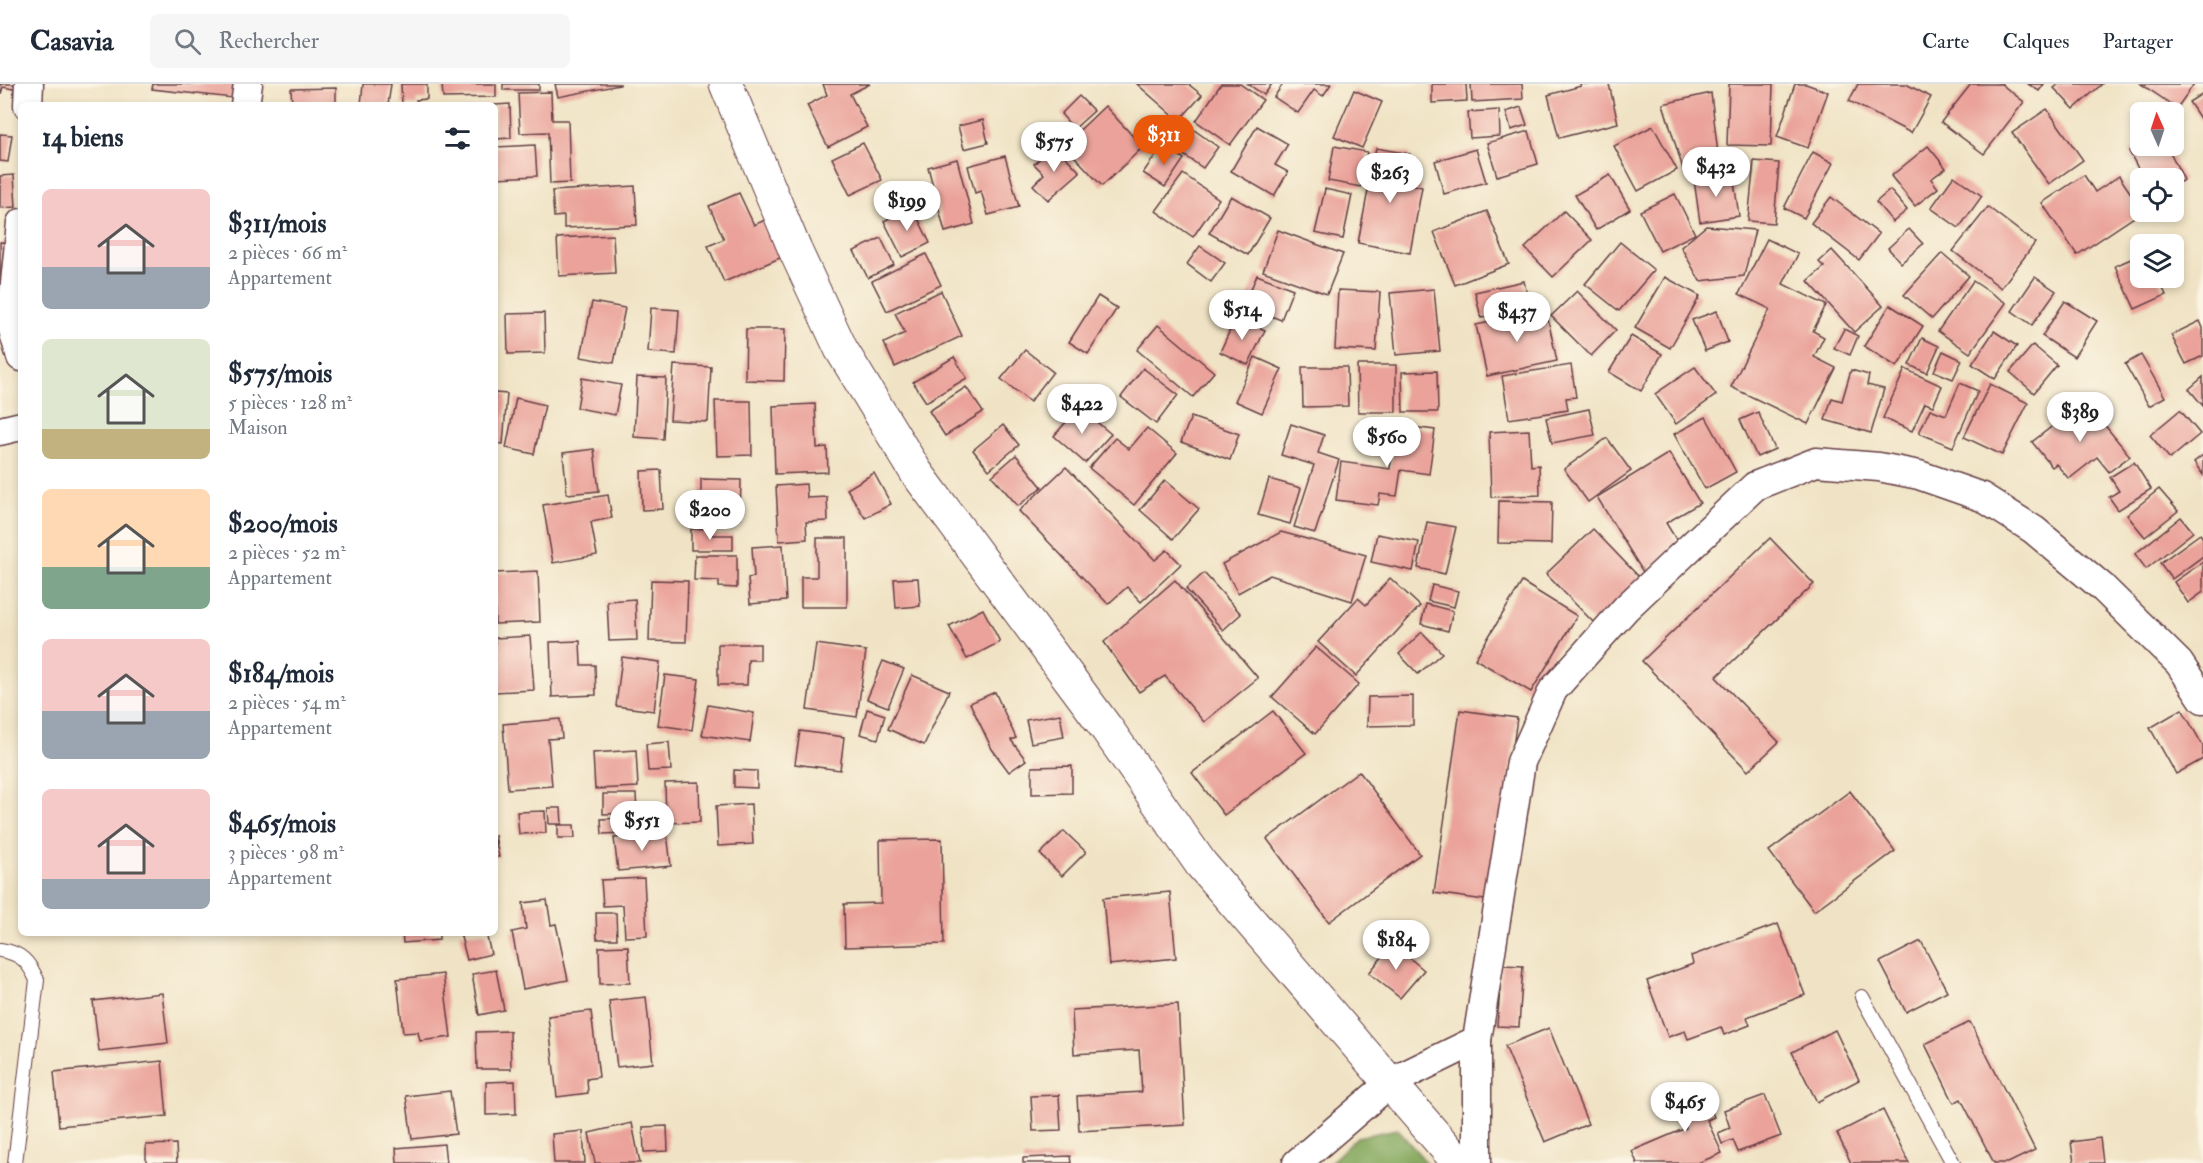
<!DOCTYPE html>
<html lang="fr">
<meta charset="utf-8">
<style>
body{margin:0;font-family:"IM FELL Double Pica",serif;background:#f6f6f7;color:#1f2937;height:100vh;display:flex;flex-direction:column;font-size:22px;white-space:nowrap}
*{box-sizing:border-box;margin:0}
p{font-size:20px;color:#747a83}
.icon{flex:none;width:33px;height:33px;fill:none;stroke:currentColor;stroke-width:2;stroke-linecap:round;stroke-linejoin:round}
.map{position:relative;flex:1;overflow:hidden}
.side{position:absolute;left:18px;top:18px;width:480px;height:834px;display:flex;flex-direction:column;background:#fff;border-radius:9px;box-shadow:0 3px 9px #0003}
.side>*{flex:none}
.needle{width:39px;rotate:357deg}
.tools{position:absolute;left:2130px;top:18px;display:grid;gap:12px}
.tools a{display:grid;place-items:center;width:54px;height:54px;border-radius:9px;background:#fff;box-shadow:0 3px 9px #0003;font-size:30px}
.price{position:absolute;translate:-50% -51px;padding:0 14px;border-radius:21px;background:#fff;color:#222;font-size:20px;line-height:39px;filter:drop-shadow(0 2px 3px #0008)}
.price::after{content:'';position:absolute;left:50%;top:36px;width:18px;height:14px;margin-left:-9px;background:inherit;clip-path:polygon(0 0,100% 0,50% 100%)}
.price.current{background:#ea580c;color:#fff}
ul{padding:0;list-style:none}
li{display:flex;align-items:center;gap:18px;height:150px;padding:0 24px}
li span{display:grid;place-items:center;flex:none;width:168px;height:120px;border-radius:9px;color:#555}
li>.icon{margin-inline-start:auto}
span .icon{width:72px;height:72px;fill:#fffc;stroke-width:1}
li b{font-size:26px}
h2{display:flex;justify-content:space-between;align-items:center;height:72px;padding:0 24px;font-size:26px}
header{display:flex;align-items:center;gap:36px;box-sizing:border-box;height:84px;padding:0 30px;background:#fff;border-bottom:2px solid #e0e1e3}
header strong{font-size:28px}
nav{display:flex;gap:33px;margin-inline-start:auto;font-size:21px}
.search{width:420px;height:54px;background:#f6f6f7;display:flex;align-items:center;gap:15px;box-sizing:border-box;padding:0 21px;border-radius:9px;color:#747a83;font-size:22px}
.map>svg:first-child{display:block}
</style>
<header>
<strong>Casavia</strong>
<div class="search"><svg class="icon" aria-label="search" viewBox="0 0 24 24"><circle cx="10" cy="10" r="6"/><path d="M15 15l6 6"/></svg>Rechercher</div>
<nav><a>Carte</a><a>Calques</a><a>Partager</a></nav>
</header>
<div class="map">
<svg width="2203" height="1079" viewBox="0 0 2203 1079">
<rect width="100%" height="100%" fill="#fcf5e5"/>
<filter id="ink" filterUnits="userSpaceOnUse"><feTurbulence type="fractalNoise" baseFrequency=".0167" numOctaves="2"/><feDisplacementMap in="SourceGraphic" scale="12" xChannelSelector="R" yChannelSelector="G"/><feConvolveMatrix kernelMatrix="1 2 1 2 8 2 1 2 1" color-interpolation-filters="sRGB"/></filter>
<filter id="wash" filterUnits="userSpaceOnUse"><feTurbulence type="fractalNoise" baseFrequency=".008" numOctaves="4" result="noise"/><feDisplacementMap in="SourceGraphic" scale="24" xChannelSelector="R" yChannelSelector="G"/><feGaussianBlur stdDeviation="1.35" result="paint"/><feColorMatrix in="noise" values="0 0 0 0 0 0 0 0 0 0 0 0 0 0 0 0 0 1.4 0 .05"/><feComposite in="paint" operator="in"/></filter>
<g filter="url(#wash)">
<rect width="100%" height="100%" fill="#f0e3c5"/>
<!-- forest -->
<polygon fill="#83a75c" stroke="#666344" stroke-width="1.5" points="1397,1045 1427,1079 1330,1079 1357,1053"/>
<g id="blocks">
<!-- building -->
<g fill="#eaa29a">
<polygon points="0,0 20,0 19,6 3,3 1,10"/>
<polygon points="153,0 234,0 233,14 152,5"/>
<polygon points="363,0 391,0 388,21 361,21"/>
<polygon points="401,0 427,0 427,15 416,16 417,21 402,21"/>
<polygon points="442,0 496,0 496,13 443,14"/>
<rect x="503" y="0" width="36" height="6"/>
<polygon points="555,0 620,0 620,1 558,13"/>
<polygon points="870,0 850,10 867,43 828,63 807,21 827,11 823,0"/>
<polygon points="1137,0 1188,0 1202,11 1179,37"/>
<polygon points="1221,0 1240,0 1263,16 1230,61 1196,37"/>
<polygon points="1248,0 1272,0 1264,11"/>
<polygon points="1283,0 1331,0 1323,12 1314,6 1298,29 1274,13"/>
<polygon points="1432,0 1466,0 1467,17 1432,19"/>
<polygon points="1471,0 1522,0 1523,15 1472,18"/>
<polygon points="1580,0 1609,0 1618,39 1559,54 1548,11 1581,2"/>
<polygon points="1729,0 1773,0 1771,62 1727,61"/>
<polygon points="1795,0 1806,0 1828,8 1808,64 1777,53"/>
<polygon points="1858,0 1906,0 1931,13 1911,49 1849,17"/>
<polygon points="1971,0 2001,0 2024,18 1984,70 1941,38"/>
<polygon points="2028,0 2044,0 2039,7"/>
<polygon points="2059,0 2102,0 2074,25 2054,4"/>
<polygon points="2141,0 2194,0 2177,24"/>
<polygon points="336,4 336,21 292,21 291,5"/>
<polygon points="1354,6 1382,18 1362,64 1334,52"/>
<polygon points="551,8 552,36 568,36 570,99 550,100 548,48 520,49 518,9"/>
<polygon points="1711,9 1718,70 1683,85 1663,20"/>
<polygon points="2203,9 2203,39 2189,18"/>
<polygon points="1079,12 1094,27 1074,45 1061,30"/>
<polygon points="510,20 511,54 495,55 495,21"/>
<polygon points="1105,22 1143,63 1102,102 1064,61"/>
<polygon points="1521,23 1527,41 1511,46 1506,28"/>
<polygon points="2047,25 2083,76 2049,100 2012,49"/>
<polygon points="1499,26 1500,52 1470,54 1468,28"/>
<polygon points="983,36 988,59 964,65 958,42"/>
<polygon points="1257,42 1288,60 1275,81 1288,88 1274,112 1231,87"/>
<polygon points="1653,42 1677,86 1638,107 1614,62"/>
<polygon points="1190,43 1218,63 1203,84 1175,65"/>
<polygon points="1529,47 1538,80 1497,92 1487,59"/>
<polygon points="0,50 12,51 8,78 0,77"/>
<polygon points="863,59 882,96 850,111 832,74"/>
<polygon points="1163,60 1184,75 1165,103 1143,89"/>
<polygon points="535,61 537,92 495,94 495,63"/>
<polygon points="1054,61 1080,88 1048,116 1033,101 1044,90 1034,80"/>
<polygon points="1334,62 1367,68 1361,103 1328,97"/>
<polygon points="1928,62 1946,84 1931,95 1938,104 1915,122 1891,92"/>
<polygon points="2140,62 2167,62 2184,96 2174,101 2174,94 2143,94 2129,67"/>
<polygon points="1376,64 1410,70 1405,99 1422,103 1410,169 1358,159"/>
<polygon points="1476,65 1486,98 1444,110 1435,77"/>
<polygon points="1813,68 1833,79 1804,134 1784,124"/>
<polygon points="1005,72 1019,123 988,131 981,107 975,109 968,82"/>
<polygon points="957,75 974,140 945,148 928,83"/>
<polygon points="1754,77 1779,79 1774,139 1748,137"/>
<polygon points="1183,90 1219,115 1193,153 1156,127"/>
<polygon points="14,91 16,123 0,124 0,92"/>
<polygon points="1610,91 1630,125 1596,146 1575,111"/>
<polygon points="1733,91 1739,132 1700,138 1694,96"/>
<polygon points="2084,91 2095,108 2119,92 2140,123 2140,129 2077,171 2042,119"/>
<polygon points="1954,92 1982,112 1959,144 1931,124"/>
<polygon points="635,102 637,141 564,144 564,132 554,133 552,107"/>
<polygon points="1325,105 1352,111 1343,155 1315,149"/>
<polygon points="1890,106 1907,126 1893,138 1876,118"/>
<polygon points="739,109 754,141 765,136 782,173 724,198 708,162 724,155 709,122"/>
<polygon points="1675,110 1695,150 1660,167 1640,127"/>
<polygon points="1231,112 1270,134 1248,171 1209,149"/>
<polygon points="1831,113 1879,150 1859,176 1811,139"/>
<polygon points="912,122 930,159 902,173 884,137"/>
<polygon points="1988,123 2035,159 2001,204 1953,167"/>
<polygon points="1487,127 1509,180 1455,201 1434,148"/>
<polygon points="1564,127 1592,156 1553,193 1525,164"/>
<polygon points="1706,142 1755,146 1744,192 1700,197 1681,163"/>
<polygon points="1909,145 1923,160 1901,179 1888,164"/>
<polygon points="1278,146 1343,170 1327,210 1263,187"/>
<polygon points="613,151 615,189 559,192 557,154"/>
<polygon points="881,154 894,181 868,194 854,167"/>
<polygon points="1767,155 1798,170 1783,200 1826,221 1813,247 1824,253 1814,273 1836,284 1808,340 1731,303 1770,225 1739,210"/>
<polygon points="0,158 12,159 0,244"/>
<polygon points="1620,158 1654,186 1619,227 1585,200"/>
<polygon points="1200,162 1225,179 1211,198 1187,180"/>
<polygon points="1832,166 1883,222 1854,248 1808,197 1824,183 1819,178"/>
<polygon points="1942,169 1969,192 1932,235 1904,211"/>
<polygon points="926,170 941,201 887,227 872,197"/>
<polygon points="2140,171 2140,194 2158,194 2166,211 2135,225 2115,182"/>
<polygon points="1257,191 1293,205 1281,236 1244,221"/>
<polygon points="1665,193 1700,212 1670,264 1635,244"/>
<polygon points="2035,193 2056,207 2032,241 2012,227"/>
<polygon points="1524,197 1530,224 1481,234 1475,208"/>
<polygon points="1973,197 2006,219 1970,269 1938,247"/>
<polygon points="1434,205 1440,267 1396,271 1390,209"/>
<polygon points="1338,206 1380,208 1376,267 1335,265"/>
<polygon points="941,207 962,252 895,283 884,259 905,249 895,229"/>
<polygon points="1577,207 1616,246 1591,272 1551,232"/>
<polygon points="1098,212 1117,224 1088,270 1069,258"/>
<polygon points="2065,217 2097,237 2074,273 2042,252"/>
<polygon points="592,218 625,224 614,279 581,273"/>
<polygon points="1890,221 1923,242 1897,283 1864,262"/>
<polygon points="651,224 679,226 676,270 648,268"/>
<polygon points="1546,226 1557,277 1487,292 1476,241"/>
<polygon points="1717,227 1728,258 1705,267 1692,236"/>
<polygon points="544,229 545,269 508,270 507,230"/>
<polygon points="1236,233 1265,246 1248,281 1220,268"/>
<polygon points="2200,237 2203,244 2203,272 2186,280 2171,251"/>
<polygon points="1158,241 1214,288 1193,313 1137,266"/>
<polygon points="746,245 785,245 784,297 745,296"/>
<polygon points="1844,245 1858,252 1850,271 1834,264"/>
<polygon points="1994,247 2017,262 1995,295 1972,280"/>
<polygon points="1631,252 1662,270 1641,307 1609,288"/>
<polygon points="1922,254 1939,262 1927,289 1909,281"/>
<polygon points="2033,261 2057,281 2034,309 2010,288"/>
<polygon points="1025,266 1053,288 1030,318 1001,295"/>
<polygon points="1943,267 1962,276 1953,295 1934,287"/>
<polygon points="2141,271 2165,313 2149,322 2125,280"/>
<polygon points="954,273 967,294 926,318 913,298"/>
<polygon points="1255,273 1282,285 1262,329 1235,317"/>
<polygon points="674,281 711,283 708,338 670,336"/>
<polygon points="1357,281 1396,281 1396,328 1358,328"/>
<polygon points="1571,281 1576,313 1566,314 1568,326 1509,335 1502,292"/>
<polygon points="1302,283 1347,283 1348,322 1303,323"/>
<polygon points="1695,283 1716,311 1676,340 1655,310"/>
<polygon points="1143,284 1178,311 1156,340 1121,313"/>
<polygon points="1905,285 1942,302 1933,322 1925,319 1912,347 1883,334"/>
<polygon points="1851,286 1869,291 1867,301 1884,305 1871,349 1825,336 1832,314 1842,317"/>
<polygon points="1437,287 1438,328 1403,328 1402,288"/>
<polygon points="637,293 666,294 663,355 634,353"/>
<polygon points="2203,293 2203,322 2189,305"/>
<polygon points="582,294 621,301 615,331 577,324"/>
<polygon points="1960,299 1978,307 1953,363 1919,349 1930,325 1946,331"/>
<polygon points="1990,300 2028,319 2002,371 1964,353"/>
<polygon points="966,303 983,328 945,352 929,327"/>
<polygon points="495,309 507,310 503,360 495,359"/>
<polygon points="516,314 545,321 534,370 506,364"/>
<polygon points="715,317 751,317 752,371 717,372"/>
<polygon points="2085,317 2130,372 2109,388 2097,373 2069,395 2056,380 2052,383 2032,358"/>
<polygon points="815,320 817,364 827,363 828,388 775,390 773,322"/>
<polygon points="1079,323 1111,350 1085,379 1054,352"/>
<polygon points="1589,325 1595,351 1552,359 1546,334"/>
<polygon points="2180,326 2200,350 2170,375 2150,351"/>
<polygon points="1758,328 1775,365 1757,373 1740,336"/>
<polygon points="1191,333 1239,350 1230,376 1181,358"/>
<polygon points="1706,333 1736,388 1705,405 1674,350"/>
<polygon points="1291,340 1324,351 1318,369 1339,376 1315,449 1294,443 1314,381 1281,371"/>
<polygon points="1003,341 1019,361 989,386 973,366"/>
<polygon points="1396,341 1435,346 1429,390 1401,386 1397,412 1380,410 1378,421 1336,416 1341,378 1390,385"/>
<polygon points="1147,344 1177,369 1134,421 1089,384 1115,354 1129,365"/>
<polygon points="1529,346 1531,382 1539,381 1540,411 1491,413 1489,348"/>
<polygon points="1607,354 1631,387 1588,418 1564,385"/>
<polygon points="594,365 599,407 567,410 563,369"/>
<polygon points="1669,369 1700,419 1666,439 1682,465 1643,488 1597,413"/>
<polygon points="1016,371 1042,403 1018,422 992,392"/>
<polygon points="2203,371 2203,391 2194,378"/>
<polygon points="2134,378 2151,405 2118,426 2109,413 2119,407 2110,393"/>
<polygon points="1066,383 1155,476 1167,466 1181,480 1141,518 1127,503 1108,520 1019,427"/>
<polygon points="661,386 663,425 642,426 641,387"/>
<polygon points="874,389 891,420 865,434 847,405"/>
<polygon points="701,395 741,396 740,435 701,435"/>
<polygon points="1269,395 1301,404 1290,440 1258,431"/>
<polygon points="1165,396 1199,425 1173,455 1140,426"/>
<polygon points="806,400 807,414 827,413 828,437 806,438 807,455 779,457 776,402"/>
<polygon points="2159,405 2178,427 2145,453 2127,431"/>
<polygon points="608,411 612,434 591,438 597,471 553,479 543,421"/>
<polygon points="1499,417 1552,418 1551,460 1498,459"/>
<polygon points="2181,433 2193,448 2146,485 2135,470"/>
<polygon points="1427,438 1456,443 1445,490 1418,484"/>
<polygon points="712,444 712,451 733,451 733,466 691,466 691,445"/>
<polygon points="1593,445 1641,495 1595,540 1546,490"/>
<polygon points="1281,448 1366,471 1352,517 1270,491 1238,509 1222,480"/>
<polygon points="1377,450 1419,458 1413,487 1371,478"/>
<polygon points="2200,450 2203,454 2203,472 2172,495 2160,479"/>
<polygon points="817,454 847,454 847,523 801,523 801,493 817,493"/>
<polygon points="1770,454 1814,500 1716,593 1779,658 1748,687 1642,577"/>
<polygon points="783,461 786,517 750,520 748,494 754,493 752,463"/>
<polygon points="695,471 737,471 737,504 719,503 719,497 694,496"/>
<polygon points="2203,478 2203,508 2188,519 2174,498"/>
<polygon points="538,487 540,538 495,540 495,489"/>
<polygon points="1204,489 1241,530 1223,546 1186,505"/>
<polygon points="918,494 920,522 896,524 894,495"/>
<polygon points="1390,494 1420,522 1356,592 1318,558 1358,514 1366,521"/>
<polygon points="651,496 688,497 686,558 649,557"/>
<polygon points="1175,496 1258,594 1204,638 1165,592 1139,608 1104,558"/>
<polygon points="1522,498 1577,532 1531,608 1475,575"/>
<polygon points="1432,501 1458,507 1454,523 1428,517"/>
<polygon points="635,515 637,556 609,557 607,517"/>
<polygon points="1426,520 1453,527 1448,547 1421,540"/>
<polygon points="983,525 1000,558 967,575 949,542"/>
<polygon points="1422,548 1442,569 1418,590 1399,570"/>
<polygon points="530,552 534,606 495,608 495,554"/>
<polygon points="580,557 581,581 595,581 596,611 552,613 550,558"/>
<polygon points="718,560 760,560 760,576 748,576 747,601 718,601"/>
<polygon points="816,560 866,567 857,633 807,626"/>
<polygon points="1316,563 1359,600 1315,650 1272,613"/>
<polygon points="622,573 660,578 654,627 616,622"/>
<polygon points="883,577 904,585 888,623 867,615"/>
<polygon points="665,591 699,595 692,646 658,641"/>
<polygon points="912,591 949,607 924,661 888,645"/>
<polygon points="995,608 1016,654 1011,656 1026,676 1009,688 992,665 970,619"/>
<polygon points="1413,612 1413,641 1367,642 1368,613"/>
<polygon points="708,621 754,629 750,658 702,651"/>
<polygon points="867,625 885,631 878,655 860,650"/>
<polygon points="2182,625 2203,662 2203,675 2176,690 2150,644"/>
<polygon points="1460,626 1517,634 1492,817 1434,809"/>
<polygon points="1273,627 1306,669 1224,731 1192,689"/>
<polygon points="1060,630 1064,653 1031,659 1026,636"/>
<polygon points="560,635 562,654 548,655 552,702 508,705 503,640"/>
<polygon points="800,647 844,653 840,686 795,680"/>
<polygon points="669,658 671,686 648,687 646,660"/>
<polygon points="636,666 638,703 595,705 593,669"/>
<polygon points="1072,682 1072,709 1032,710 1032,683"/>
<polygon points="734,686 757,687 757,704 734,703"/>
<polygon points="1359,687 1420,770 1329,838 1267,755"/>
<polygon points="699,698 700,738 666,739 665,699"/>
<polygon points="1850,707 1895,767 1814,827 1769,767"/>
<polygon points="603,710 636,710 637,729 603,730"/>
<polygon points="751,720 753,760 718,762 716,722"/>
<polygon points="548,724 561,724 562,740 549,740"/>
<polygon points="545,727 546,749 519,750 517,728"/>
<polygon points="625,734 626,749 602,750 601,735"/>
<polygon points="558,741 574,741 575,754 558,754"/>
<polygon points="1064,747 1086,768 1062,792 1040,770"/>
<polygon points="667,749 671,782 618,787 614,754"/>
<polygon points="495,751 499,773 495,773"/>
<polygon points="942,755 944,860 845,863 844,820 881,819 880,756"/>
<polygon points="644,794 647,852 625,853 623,821 603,822 601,796"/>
<polygon points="1170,808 1176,874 1109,881 1103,814"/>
<polygon points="547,816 551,841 556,840 568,896 523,905 512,848 526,845 523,819"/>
<polygon points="596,829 616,829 617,855 597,855"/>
<polygon points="1778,840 1805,911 1747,933 1750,941 1724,951 1721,943 1688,955 1685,947 1668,953 1647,897 1693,880 1691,872"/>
<polygon points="402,849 439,849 439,856 403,859"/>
<polygon points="460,849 486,849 491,870 467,876"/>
<polygon points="1921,857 1947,907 1906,928 1880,878"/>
<polygon points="1393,860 1424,886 1400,914 1369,889"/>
<polygon points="628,862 630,899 600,900 599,863"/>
<polygon points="1502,881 1523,882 1519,943 1497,942"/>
<polygon points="496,886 504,926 479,931 472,890"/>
<polygon points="443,890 451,953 420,957 418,948 403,949 397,895"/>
<polygon points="162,909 168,959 99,967 93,917"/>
<polygon points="646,913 653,979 617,983 609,917"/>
<polygon points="1178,920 1185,1041 1079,1047 1077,1012 1142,1008 1139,966 1074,970 1072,926"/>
<polygon points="591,927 599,993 587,995 588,1009 557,1013 548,932"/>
<polygon points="1970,938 2035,1066 2008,1079 1994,1079 1961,1015 1954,1019 1925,960"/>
<polygon points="1549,944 1588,1040 1545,1058 1505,962"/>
<polygon points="1835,946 1859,996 1817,1018 1792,968"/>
<polygon points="510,947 511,985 477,985 476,948"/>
<polygon points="162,977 167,1032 59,1042 54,988"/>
<polygon points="515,997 516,1030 486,1031 486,998"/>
<polygon points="1701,1000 1714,1033 1707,1036 1722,1069 1698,1079 1637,1079 1632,1067 1686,1044 1681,1030 1672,1033 1664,1015"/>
<polygon points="450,1007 456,1050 412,1055 406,1012"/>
<polygon points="1059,1011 1061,1046 1033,1047 1031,1012"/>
<polygon points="1765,1011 1781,1052 1738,1068 1733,1056 1722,1060 1718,1049 1730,1044 1724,1026"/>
<polygon points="1883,1026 1909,1079 1851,1079 1837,1049"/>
<polygon points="632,1039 640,1079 595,1079 589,1049"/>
<polygon points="667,1042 668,1067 644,1068 643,1043"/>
<polygon points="583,1047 585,1079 554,1079 552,1050"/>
<polygon points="2100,1054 2103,1079 2074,1079 2071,1058"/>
<polygon points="176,1060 177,1079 146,1079 146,1061"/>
<polygon points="444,1060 446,1079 397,1079 396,1064"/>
<polygon points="1070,1072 1071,1079 1023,1079 1023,1074"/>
</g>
</g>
</g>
<g filter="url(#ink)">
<use href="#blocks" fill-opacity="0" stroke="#633c42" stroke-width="1.5"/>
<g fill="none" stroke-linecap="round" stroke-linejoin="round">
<!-- service casing -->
<g stroke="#633c42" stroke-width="16">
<g id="service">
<path d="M0 866C21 869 28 877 37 896L15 1079"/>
<polyline points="1862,913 1953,1079"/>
</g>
</g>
<!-- minor casing -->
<g stroke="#633c42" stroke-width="31">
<g id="minor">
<polyline points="28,21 29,0"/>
<polyline points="245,21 248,0"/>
<polyline points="21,139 11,239 21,273"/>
<polyline points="0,347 21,342"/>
<polyline points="1297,1079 1391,998 1477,956 1521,678 1553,606 1626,524 1755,402 1816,378 1879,383 1919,391 1982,413 2034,446 2102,503 2179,579 2203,615"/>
<polyline points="1477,1079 1477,956"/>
</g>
</g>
<!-- tertiary casing -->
<g stroke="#633c42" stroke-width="35">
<polyline id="tertiary" points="726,0 795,166 841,265 916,388 1107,645 1201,780 1459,1079"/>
</g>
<!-- service -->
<use href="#service" stroke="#fff" stroke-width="14"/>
<!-- minor -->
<use href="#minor" stroke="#fff" stroke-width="28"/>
<!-- tertiary -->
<use href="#tertiary" stroke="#fff" stroke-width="33"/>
</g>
</g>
</svg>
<div class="tools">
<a><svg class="needle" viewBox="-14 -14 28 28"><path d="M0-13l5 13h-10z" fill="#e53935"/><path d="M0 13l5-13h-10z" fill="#747a83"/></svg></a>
<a><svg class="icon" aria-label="locate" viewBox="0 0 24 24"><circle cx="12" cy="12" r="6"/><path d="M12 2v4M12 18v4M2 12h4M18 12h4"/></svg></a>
<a><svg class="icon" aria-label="layers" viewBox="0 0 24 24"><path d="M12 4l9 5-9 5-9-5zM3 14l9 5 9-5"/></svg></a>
</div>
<b class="price current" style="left:1164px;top:82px">$311</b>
<b class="price" style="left:1054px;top:89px">$575</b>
<b class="price" style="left:1716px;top:114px">$432</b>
<b class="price" style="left:1390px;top:120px">$263</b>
<b class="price" style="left:907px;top:148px">$199</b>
<b class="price" style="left:1242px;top:257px">$514</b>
<b class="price" style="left:1517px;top:259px">$437</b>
<b class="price" style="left:1082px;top:351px">$422</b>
<b class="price" style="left:2080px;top:359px">$389</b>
<b class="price" style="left:1387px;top:384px">$560</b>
<b class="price" style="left:710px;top:457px">$200</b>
<b class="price" style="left:642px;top:768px">$551</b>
<b class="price" style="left:1396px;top:887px">$184</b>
<b class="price" style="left:1685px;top:1049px">$465</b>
<section class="side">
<h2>14 biens<svg class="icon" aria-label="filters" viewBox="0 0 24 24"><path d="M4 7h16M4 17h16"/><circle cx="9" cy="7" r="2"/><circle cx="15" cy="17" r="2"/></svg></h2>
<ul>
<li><span style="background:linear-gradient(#f6c9c9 65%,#9aa5b1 0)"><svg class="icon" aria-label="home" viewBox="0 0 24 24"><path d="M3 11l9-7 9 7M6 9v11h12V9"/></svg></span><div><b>$311/mois</b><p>2 pièces · 66 m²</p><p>Appartement</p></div></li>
<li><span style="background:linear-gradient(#dfe7d0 75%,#c2b280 0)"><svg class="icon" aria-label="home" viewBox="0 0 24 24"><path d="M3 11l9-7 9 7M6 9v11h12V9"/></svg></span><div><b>$575/mois</b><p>5 pièces · 128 m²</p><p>Maison</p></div></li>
<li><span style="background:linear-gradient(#ffd9b3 65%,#7fa58c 0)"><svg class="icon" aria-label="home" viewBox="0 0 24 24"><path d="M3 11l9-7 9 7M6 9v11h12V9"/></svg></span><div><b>$200/mois</b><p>2 pièces · 52 m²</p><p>Appartement</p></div></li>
<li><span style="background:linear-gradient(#f6c9c9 60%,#9aa5b1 0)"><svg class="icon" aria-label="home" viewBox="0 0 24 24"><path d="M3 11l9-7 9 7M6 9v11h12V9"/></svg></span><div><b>$184/mois</b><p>2 pièces · 54 m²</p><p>Appartement</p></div></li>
<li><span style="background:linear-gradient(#f6c9c9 75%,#9aa5b1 0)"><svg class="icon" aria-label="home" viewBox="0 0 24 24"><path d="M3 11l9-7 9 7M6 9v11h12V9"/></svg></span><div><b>$465/mois</b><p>3 pièces · 98 m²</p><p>Appartement</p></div></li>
</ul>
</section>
</div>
